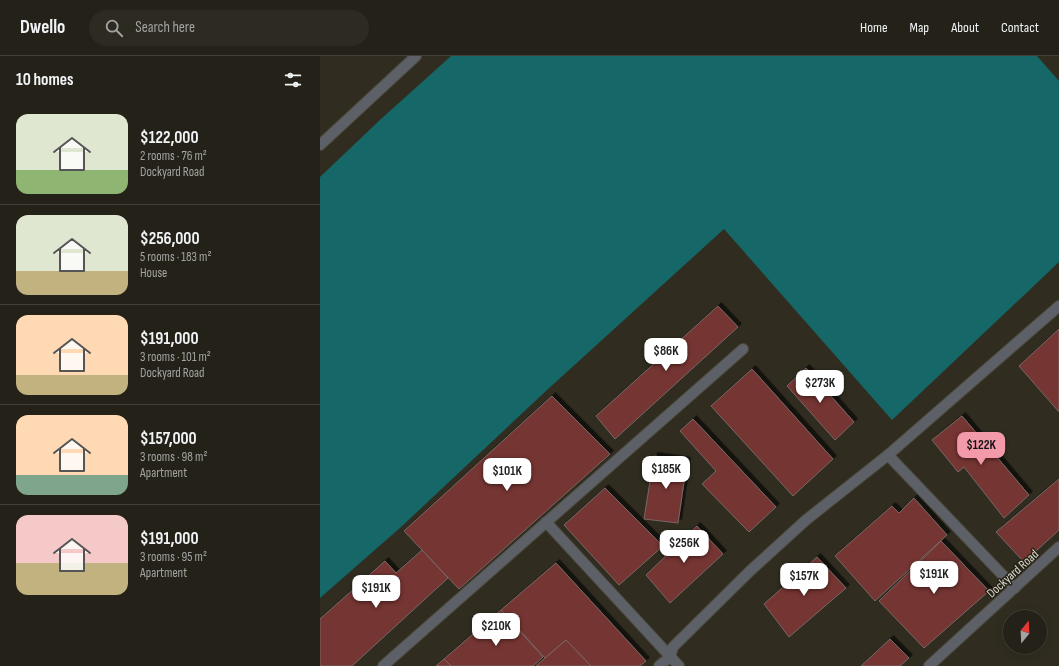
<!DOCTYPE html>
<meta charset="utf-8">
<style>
body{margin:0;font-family:"Sofia Sans Condensed",sans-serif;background:#2c2a21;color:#f1f3f6;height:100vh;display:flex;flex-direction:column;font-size:15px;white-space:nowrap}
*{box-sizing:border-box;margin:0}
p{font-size:13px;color:#a3a4a2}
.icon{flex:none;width:22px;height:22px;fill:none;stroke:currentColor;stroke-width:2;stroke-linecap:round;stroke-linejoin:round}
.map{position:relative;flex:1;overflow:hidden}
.details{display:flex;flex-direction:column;background:#242218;width:320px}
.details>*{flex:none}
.needle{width:26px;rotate:18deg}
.controls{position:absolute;left:683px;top:554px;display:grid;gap:8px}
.controls a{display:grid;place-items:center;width:44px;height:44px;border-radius:50%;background:#242218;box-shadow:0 2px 10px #0003,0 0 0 1px #413f37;font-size:20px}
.price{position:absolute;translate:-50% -34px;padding:0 9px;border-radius:8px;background:#fff;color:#222;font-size:13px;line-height:26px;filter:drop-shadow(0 1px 2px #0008)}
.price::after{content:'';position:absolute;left:50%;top:24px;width:12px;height:9px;margin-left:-6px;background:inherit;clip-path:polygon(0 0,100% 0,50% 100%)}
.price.current{background:#f39aaa;color:#111}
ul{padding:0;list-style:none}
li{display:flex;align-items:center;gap:12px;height:100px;padding:0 16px}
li+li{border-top:1px solid #413f37}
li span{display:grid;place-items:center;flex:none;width:112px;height:80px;border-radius:12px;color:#555}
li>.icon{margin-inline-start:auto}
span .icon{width:48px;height:48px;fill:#fffc;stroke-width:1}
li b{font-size:17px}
h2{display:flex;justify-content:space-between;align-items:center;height:48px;padding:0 16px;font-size:17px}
header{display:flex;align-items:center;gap:24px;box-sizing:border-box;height:56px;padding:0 20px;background:#242218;border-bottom:1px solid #413f37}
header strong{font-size:19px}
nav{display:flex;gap:22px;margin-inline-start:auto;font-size:14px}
.search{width:280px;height:36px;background:#2c2a21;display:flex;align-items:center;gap:10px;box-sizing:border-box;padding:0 14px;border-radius:22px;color:#a3a4a2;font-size:15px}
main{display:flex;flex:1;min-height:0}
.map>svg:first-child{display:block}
</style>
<header>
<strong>Dwello</strong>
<div class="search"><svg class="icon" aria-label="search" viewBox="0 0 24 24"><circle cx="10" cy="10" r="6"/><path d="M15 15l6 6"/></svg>Search here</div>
<nav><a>Home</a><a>Map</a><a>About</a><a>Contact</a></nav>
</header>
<main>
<section class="details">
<h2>10 homes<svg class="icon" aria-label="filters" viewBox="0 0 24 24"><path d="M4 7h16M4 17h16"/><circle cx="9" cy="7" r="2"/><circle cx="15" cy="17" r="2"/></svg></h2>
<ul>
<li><span style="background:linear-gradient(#dfe7d0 70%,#8fb573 0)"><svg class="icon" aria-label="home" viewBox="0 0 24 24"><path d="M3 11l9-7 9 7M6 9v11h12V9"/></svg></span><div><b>$122,000</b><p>2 rooms · 76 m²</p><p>Dockyard Road</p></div></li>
<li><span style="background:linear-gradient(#dfe7d0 70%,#c2b280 0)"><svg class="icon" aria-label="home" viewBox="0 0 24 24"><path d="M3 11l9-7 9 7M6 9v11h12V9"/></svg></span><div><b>$256,000</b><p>5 rooms · 183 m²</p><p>House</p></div></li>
<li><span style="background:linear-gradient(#ffd9b3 75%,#c2b280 0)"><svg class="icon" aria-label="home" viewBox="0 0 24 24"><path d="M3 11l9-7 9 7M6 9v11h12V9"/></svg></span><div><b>$191,000</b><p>3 rooms · 101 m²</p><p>Dockyard Road</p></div></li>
<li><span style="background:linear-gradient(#ffd9b3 75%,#7fa58c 0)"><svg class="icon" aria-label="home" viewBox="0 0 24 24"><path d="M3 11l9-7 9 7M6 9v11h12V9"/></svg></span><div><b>$157,000</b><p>3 rooms · 98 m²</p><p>Apartment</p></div></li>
<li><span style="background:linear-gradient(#f6c9c9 60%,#c2b280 0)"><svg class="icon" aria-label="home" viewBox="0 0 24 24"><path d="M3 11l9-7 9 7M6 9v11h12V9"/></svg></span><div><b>$191,000</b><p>3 rooms · 95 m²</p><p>Apartment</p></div></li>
</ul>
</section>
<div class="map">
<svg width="739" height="610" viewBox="0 0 739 610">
<defs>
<filter id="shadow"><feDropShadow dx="3.5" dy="-3.5" stdDeviation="0" flood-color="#0009"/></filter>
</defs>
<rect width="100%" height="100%" fill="#302d20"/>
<!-- water -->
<polygon fill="#166768" points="131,0 717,0 739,25 739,206 572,364 404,173 227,334 81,471 0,542 0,121 61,63"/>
<!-- building -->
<g fill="#753531" stroke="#796765" filter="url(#shadow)">
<polygon points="398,250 418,271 295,383 276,360"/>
<polygon points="739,273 739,356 699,310"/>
<polygon points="486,312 534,366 515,384 467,330"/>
<polygon points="432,313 513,403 473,440 391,350"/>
<polygon points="232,340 290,398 139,533 84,475"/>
<polygon points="642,360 709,439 684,462 644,411 638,416 612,384"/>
<polygon points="373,363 456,451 429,476 382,428 396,415 360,375"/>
<polygon points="334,400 367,405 358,467 324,463"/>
<polygon points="739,423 739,474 704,506 676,476"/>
<polygon points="285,432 343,490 299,529 244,469"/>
<polygon points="594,442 627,479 555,545 515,500 572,450 579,457"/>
<polygon points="377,470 403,498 350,547 326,519"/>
<polygon points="621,485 669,535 604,592 559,545"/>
<polygon points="102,494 128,522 32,610 0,610 0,563 65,505 76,517"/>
<polygon points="497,501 526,532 469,581 444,548"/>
<polygon points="236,507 326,605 320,610 271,610 246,584 225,602 181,554"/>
<polygon points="181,554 223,601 213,610 131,610 124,603"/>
<polygon points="570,583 589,602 580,610 541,610"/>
<polygon points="246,584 271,610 216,610 225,602"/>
<polygon points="124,603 131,610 116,610"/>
</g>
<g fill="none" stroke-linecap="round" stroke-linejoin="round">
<!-- minor casing -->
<g stroke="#4b493c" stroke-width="12">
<g id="minor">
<polyline points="0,89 96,0"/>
<polyline points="568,399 695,532"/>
<polyline points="226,466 359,610"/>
<polyline points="63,610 423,293"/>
<polyline points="339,610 350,601 353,591 430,515 486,464 568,399 739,250"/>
<polyline points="609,610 739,491"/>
</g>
</g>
<!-- minor -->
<use href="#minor" stroke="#5d6167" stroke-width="10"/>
</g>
<g text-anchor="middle" stroke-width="3" stroke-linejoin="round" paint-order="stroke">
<!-- street labels -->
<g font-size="13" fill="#dad9d0" stroke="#262316">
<text transform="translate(692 517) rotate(-42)" y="5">Dockyard Road</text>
</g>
</g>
</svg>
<div class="controls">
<a><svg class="needle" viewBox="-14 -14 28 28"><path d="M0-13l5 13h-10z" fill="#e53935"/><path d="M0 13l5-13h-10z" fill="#a3a4a2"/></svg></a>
</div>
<b class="price" style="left:346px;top:316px">$86K</b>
<b class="price" style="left:500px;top:348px">$273K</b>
<b class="price current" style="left:661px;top:410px">$122K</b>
<b class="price" style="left:346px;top:434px">$185K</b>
<b class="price" style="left:187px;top:436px">$101K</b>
<b class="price" style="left:364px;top:508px">$256K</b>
<b class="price" style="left:614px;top:539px">$191K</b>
<b class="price" style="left:484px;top:541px">$157K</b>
<b class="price" style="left:56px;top:553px">$191K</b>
<b class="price" style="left:176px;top:591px">$210K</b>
</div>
</main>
